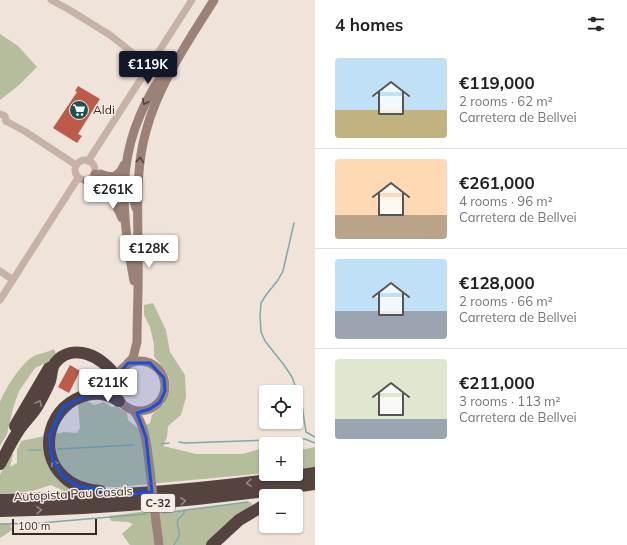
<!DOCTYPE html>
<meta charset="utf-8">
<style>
body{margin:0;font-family:Mulish,sans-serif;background:#f2f2f2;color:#222;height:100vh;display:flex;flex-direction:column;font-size:15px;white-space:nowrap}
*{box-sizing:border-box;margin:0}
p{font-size:13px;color:#767676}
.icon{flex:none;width:22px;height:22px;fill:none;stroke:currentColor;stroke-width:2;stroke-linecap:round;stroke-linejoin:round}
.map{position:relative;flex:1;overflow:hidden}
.panel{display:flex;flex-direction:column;background:#fff;width:312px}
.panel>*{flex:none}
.controls{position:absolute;left:259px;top:385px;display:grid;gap:8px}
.controls a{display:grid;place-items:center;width:44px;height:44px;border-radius:4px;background:#fff;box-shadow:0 1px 3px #0004;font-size:20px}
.scale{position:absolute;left:12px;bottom:10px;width:85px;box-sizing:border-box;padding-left:4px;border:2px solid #342a27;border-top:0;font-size:11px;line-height:14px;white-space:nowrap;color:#342a27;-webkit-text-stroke:3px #f8eee6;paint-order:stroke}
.price{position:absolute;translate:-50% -34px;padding:0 9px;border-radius:4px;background:#fff;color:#222;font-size:13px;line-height:26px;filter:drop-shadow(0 1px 2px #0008)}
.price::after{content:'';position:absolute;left:50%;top:24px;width:12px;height:9px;margin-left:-6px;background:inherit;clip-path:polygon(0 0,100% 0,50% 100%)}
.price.active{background:#111827;color:#fff}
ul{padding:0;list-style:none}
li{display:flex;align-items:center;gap:12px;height:100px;padding:0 20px}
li+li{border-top:1px solid #e0e0e0}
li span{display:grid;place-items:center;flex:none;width:112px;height:80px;border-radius:4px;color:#555}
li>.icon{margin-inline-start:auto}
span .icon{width:48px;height:48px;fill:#fffc;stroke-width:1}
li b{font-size:17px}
h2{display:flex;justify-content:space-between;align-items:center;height:48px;padding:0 20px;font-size:17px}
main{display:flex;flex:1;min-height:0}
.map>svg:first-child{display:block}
</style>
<main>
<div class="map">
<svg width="315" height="545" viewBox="0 0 315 545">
<rect width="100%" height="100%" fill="#efe3da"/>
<!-- green -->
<g fill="#b5bd9c">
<polygon points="0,34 18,46 37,67 19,85 0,100"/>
<polygon points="153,303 166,330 170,352 185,375 186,397 181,415 168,426 167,437 163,446 196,454 243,454 263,448 266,449 266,473 117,487 101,487 78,482 66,492 51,485 32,491 0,494 0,475 8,455 13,454 10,467 17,463 17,450 21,441 64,432 77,433 80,428 78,404 84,399 94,405 103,402 112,407 116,406 127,413 128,420 139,429 150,423 152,415 164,404 170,388 169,378 166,371 156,359 154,356 154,344 150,327 144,315 144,305"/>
<path d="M54 349 56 354 48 362 35 368 19 391 13 408 7 434 0 446C0 437 0 410 0 402 5 389 23 360 36 355 42 353 48 352 54 349Z"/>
<polygon points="315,447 315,468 296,470 296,451"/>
<polygon points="251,502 252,505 227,523 207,545 130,545 122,534 133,524 128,522 111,521 109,516 147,511 167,512"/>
<polygon points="10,523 12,530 0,538 0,524"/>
</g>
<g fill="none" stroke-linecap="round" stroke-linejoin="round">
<!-- stream -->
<g stroke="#7caaa8" stroke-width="1.5">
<polyline points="294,223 283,271 278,280 266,295 261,303 260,316 261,332 265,341 284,365 292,377 302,405 306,432 315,437"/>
<polyline points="179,442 185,443 294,439 305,439 315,443"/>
<polyline points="161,444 169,443"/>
<polyline points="58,449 133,445"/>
<polyline points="29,450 41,450"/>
<polyline points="163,513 248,502"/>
<polyline points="0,524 40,523 146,514"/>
<path d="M174 545C175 542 178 540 179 536 181 525 171 523 184 514V510"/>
</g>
</g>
<!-- building -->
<g fill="#bd5b4b">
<polygon points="78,86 100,99 78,134 82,136 77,143 53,128 77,92 75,91"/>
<polygon points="70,365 80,371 69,393 58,387"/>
</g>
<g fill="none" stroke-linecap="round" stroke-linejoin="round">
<!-- street -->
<g stroke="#c7b2a7" stroke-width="7">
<polyline points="51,0 68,9 110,35 149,66"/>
<polyline points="0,114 5,116 6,121"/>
<polyline points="6,121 26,132 76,165"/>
<circle cx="85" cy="170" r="10"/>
<polyline points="88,161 192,0"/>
<polyline points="0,271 13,280"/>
<polyline points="0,300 78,178"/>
</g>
<!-- secondary -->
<g stroke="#9a8279" stroke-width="9">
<polyline points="95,174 129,194 133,198 136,208"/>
<path d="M101 174C112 179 119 177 124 165"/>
<path d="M87 181C104 188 115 200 122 218"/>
<path d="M134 281C118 197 116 136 170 64"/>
<circle cx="140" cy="386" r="25"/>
<path d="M128 363 133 358 137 342C137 312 139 282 138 252 138 212 135 170 146 131 158 85 189 40 214 0"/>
<path d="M134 411C147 428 147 450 150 470"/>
<polyline points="156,522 159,545"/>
</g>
<!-- highway -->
<g stroke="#54433f" stroke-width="12">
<polyline points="15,426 49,368"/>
<path d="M0 464C6 453 12 440 19 430 25 421 33 414 38 405 42 398 47 389 50 381 52 375 51 368 55 363 73 341 104 357 116 377"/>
<path d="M100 491C87 490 74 487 64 477 35 451 51 403 87 395 99 392 109 394 119 401"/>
<path d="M0 500C105 497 211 490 315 473"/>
<path d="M0 511C106 509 211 500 315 484"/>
<polyline points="212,545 239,520 266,504"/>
</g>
<!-- secondary-bridge -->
<polyline stroke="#9a8279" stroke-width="9" points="150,470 156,522"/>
</g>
<!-- one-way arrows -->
<defs><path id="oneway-chevron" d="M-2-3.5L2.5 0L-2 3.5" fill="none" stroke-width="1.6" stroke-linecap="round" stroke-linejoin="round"/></defs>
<g stroke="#4e403c">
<use href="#oneway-chevron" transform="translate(145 102) rotate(118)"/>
<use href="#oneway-chevron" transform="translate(140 160) rotate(-84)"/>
</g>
<g stroke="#968782">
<use href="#oneway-chevron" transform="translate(39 403) rotate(-62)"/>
<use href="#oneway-chevron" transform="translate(54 463) rotate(-116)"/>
<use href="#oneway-chevron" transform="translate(249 483) rotate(175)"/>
<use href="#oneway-chevron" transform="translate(183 501) rotate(-6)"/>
<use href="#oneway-chevron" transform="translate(39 510) rotate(-2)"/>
</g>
<!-- marked area -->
<path fill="#1d4ed8" fill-opacity="0.2" stroke="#1d4ed8" stroke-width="3" stroke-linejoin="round" d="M128 363H150L164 378 165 391 160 402 150 409 137 413 146 437 152 492 123 495 77 486 63 477 52 459 49 436 63 407 89 394H115L116 377Z"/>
<!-- icons -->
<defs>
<g id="supermarket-disc" transform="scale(1)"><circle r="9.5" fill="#205250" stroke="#f8eee6"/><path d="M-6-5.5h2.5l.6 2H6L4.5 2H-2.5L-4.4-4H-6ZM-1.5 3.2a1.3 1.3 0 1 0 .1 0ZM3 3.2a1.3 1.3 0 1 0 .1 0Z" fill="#fff"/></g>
</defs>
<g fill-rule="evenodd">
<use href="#supermarket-disc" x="79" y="110"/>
</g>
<g text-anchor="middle" stroke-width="3" stroke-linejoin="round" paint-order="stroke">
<!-- shield labels -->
<rect fill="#f8eee6" stroke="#6f6560" stroke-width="1" x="141" y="494" width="34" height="18" rx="3"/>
<g font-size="11" font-weight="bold" fill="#342a27">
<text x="158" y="507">C-32</text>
</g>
<!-- poi labels -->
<g font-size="12" fill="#342a27" stroke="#f8eee6" text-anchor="start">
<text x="93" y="114">Aldi</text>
</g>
<!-- street labels -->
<g font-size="12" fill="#342a27" stroke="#f8eee6">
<text transform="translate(73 494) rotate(-3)" y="4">Autopista Pau Casals</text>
</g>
</g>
</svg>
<div class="controls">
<a><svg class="icon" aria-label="locate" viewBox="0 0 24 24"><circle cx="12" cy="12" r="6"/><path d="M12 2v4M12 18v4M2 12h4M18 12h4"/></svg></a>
<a>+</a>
<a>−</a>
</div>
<div class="scale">100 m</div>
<b class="price active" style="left:148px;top:85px">€119K</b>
<b class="price" style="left:113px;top:210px">€261K</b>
<b class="price" style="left:149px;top:269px">€128K</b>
<b class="price" style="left:108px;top:403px">€211K</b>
</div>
<section class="panel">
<h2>4 homes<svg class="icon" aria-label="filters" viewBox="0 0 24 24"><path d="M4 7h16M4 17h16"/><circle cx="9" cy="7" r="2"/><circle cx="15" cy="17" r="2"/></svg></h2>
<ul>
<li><span style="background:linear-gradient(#bfe0f5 65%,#c2b280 0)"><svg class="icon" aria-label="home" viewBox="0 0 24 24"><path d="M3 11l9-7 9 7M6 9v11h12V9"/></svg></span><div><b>€119,000</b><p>2 rooms · 62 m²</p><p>Carretera de Bellvei</p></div></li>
<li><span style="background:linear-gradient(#ffd9b3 70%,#b9a48a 0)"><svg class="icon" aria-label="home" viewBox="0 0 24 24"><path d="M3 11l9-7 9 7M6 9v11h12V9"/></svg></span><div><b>€261,000</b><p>4 rooms · 96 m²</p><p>Carretera de Bellvei</p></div></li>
<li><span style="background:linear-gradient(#bfe0f5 65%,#9aa5b1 0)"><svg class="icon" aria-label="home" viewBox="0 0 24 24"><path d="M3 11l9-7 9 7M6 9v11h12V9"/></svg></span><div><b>€128,000</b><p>2 rooms · 66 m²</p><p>Carretera de Bellvei</p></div></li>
<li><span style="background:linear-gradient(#dfe7d0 75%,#9aa5b1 0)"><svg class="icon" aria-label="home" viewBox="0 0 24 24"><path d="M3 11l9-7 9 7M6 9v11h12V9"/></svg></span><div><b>€211,000</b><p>3 rooms · 113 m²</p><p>Carretera de Bellvei</p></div></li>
</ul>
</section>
</main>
